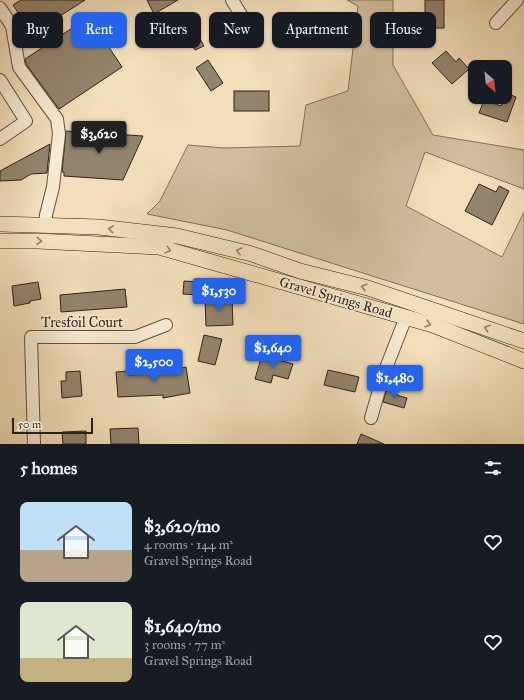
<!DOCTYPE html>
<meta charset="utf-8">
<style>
body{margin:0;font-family:"IM FELL Great Primer",serif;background:#20242c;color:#f1f3f6;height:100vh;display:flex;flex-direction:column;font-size:15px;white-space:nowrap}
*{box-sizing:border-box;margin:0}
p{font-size:13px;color:#9ea1a6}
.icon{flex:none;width:22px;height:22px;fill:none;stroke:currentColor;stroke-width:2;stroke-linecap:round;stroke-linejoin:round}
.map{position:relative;height:444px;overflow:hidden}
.panel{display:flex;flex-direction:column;background:#171b24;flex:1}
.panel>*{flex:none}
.top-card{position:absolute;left:12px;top:12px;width:500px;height:36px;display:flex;gap:8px}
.needle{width:26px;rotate:152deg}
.buttons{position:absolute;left:468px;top:60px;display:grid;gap:8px}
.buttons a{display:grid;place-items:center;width:44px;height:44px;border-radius:8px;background:#171b24;box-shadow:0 1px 3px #0004;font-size:20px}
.scale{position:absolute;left:12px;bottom:10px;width:81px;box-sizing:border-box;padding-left:4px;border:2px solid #2d221a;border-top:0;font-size:11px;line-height:14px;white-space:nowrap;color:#2d221a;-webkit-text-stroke:3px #f7ead2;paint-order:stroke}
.price{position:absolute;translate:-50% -34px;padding:0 9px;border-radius:4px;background:#2563eb;color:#fff;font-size:13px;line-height:26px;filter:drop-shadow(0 1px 2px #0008)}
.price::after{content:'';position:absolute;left:50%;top:24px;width:12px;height:9px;margin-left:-6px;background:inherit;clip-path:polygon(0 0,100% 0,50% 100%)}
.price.selected{background:#222;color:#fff}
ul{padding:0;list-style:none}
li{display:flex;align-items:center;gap:12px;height:100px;padding:0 20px}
li span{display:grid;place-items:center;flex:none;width:112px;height:80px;border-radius:8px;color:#555}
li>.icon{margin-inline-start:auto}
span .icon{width:48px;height:48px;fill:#fffc;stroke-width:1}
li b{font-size:17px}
h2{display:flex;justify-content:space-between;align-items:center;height:48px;padding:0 20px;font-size:17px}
.pill{padding:0 14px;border-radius:8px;background:#171b24;box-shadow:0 1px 3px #0004;font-size:14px;line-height:36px}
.pill.selected{background:#2563eb;color:#fff}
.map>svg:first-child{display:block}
</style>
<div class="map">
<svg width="524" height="444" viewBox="0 0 524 444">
<rect width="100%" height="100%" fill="#f2deba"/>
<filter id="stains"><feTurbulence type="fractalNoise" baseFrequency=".005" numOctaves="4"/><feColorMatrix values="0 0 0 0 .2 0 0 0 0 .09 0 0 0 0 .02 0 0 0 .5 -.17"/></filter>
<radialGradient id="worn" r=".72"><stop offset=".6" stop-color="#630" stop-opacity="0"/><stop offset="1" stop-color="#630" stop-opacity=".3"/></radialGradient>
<!-- green -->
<polygon fill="#d1be9f" stroke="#7f705c" points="347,0 393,0 393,65 433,135 524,150 524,189 425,152 406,206 502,257 524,212 524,324 227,230 147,214 160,201 188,145 224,148 300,146 306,105 348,91 358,6"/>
<!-- building -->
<g fill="#93846d" stroke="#2d221a">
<polygon points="21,0 85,0 24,39 21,34 20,26 25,23 13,5"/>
<polygon points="147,0 178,0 154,14"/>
<rect x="425" y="0" width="19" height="28"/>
<polygon points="187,16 204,46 195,50 188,39 184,41 178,30 182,28 178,21"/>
<polygon points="89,17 122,67 59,109 26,64 25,59"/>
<polygon points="446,51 456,62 459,58 469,69 452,84 432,63"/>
<polygon points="208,60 223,83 211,91 196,68"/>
<rect x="234" y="91" width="35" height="20"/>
<polygon points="506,93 516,97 507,122 479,113 484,100 501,106"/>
<polygon points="66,131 143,136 123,180 64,176 64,172 62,172"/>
<polygon points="50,144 47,173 31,174 21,180 0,181 0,171"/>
<polygon points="479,184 496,192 499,186 509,191 492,225 465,211"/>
<polygon points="184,281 201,282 200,295 183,294"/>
<polygon points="38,282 41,299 30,301 30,303 14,306 12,286"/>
<polygon points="125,289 127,307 61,312 60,295"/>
<polygon points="232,298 233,325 206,326 205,299"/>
<polygon points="204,335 222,339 215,365 198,361"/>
<polygon points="262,355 293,364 288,379 273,375 271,383 255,379"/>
<polygon points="172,367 173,370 186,367 190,393 163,398 163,395 118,397 116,372 129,371 129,375 159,373 159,369"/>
<polygon points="328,370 359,377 355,392 324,385"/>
<polygon points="80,371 82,396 62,398 61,381 66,381 66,372"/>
<polygon points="387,389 397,392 396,395 407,398 404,408 383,402"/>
<polygon points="138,428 139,444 111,444 110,429"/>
<polygon points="86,431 86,444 63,444 62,432"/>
<polygon points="361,434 384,444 357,444"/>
</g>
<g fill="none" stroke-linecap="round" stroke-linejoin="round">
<!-- minor casing -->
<g stroke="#5e5142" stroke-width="14">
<g id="minor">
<polyline points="232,0 254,36"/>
<polyline points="0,8 12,26 19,67 57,119 59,134 53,187 46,215 45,226"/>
<polyline points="496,23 517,0"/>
<polyline points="0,80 26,121 0,139"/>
<polyline points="371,418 384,373 406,317"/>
<polyline points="34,444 31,337 135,337 166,325"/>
</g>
</g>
<!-- major casing -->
<g stroke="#2d221a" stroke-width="16">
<g id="major">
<polyline points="0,224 99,227 177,236 252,254 300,271 368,288 524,341"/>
<polyline points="0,241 37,241 159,247 433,325 524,361"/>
</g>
</g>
<!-- minor -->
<use href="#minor" stroke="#f7ead2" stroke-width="12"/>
<!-- major -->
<use href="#major" stroke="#f2deba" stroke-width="15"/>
</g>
<!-- one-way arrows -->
<defs><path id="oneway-chevron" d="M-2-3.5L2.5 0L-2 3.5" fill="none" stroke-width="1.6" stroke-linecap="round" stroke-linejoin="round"/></defs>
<g stroke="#90806a">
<use href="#oneway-chevron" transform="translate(111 229) rotate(-174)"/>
<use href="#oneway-chevron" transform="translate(39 241) rotate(2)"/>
<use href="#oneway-chevron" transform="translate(168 250) rotate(16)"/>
<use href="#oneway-chevron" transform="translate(239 251) rotate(-166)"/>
<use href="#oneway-chevron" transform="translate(364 287) rotate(-165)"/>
<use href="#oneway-chevron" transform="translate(428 324) rotate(17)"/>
<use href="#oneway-chevron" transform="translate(487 328) rotate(-161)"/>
</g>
<g text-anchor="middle" stroke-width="3" stroke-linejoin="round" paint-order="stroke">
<!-- street labels -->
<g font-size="14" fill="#2d221a" stroke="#f7ead2">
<text transform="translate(336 297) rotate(16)" y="5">Gravel Springs Road</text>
<text x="82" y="327">Tresfoil Court</text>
</g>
</g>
<rect width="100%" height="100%" filter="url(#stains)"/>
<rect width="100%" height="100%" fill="url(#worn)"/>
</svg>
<div class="buttons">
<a><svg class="needle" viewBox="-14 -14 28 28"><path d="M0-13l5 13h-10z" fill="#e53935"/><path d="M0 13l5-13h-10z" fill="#9ea1a6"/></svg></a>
</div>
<div class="scale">50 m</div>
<b class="price selected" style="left:99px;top:155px">$3,620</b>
<b class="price" style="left:219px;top:312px">$1,530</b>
<b class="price" style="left:273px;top:369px">$1,640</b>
<b class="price" style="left:154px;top:383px">$2,500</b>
<b class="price" style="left:395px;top:399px">$1,480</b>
<div class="top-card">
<a class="pill">Buy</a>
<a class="pill selected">Rent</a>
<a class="pill">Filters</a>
<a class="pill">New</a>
<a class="pill">Apartment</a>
<a class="pill">House</a>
</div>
</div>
<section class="panel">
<h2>5 homes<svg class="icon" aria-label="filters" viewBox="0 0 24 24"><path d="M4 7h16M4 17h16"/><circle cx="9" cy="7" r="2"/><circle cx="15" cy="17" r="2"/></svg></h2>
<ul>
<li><span style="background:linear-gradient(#bfe0f5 60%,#b9a48a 0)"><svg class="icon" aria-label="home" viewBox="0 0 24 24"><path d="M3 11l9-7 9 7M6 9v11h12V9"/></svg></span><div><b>$3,620/mo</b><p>4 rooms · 144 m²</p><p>Gravel Springs Road</p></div><svg class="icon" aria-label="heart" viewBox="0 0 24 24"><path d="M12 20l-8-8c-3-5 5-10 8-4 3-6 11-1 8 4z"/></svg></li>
<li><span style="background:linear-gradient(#dfe7d0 70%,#c2b280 0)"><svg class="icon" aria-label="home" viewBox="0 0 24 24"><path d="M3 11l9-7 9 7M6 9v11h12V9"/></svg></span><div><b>$1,640/mo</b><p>3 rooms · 77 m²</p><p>Gravel Springs Road</p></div><svg class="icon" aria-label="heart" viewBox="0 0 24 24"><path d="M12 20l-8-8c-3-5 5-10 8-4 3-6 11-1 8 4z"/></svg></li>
</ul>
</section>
